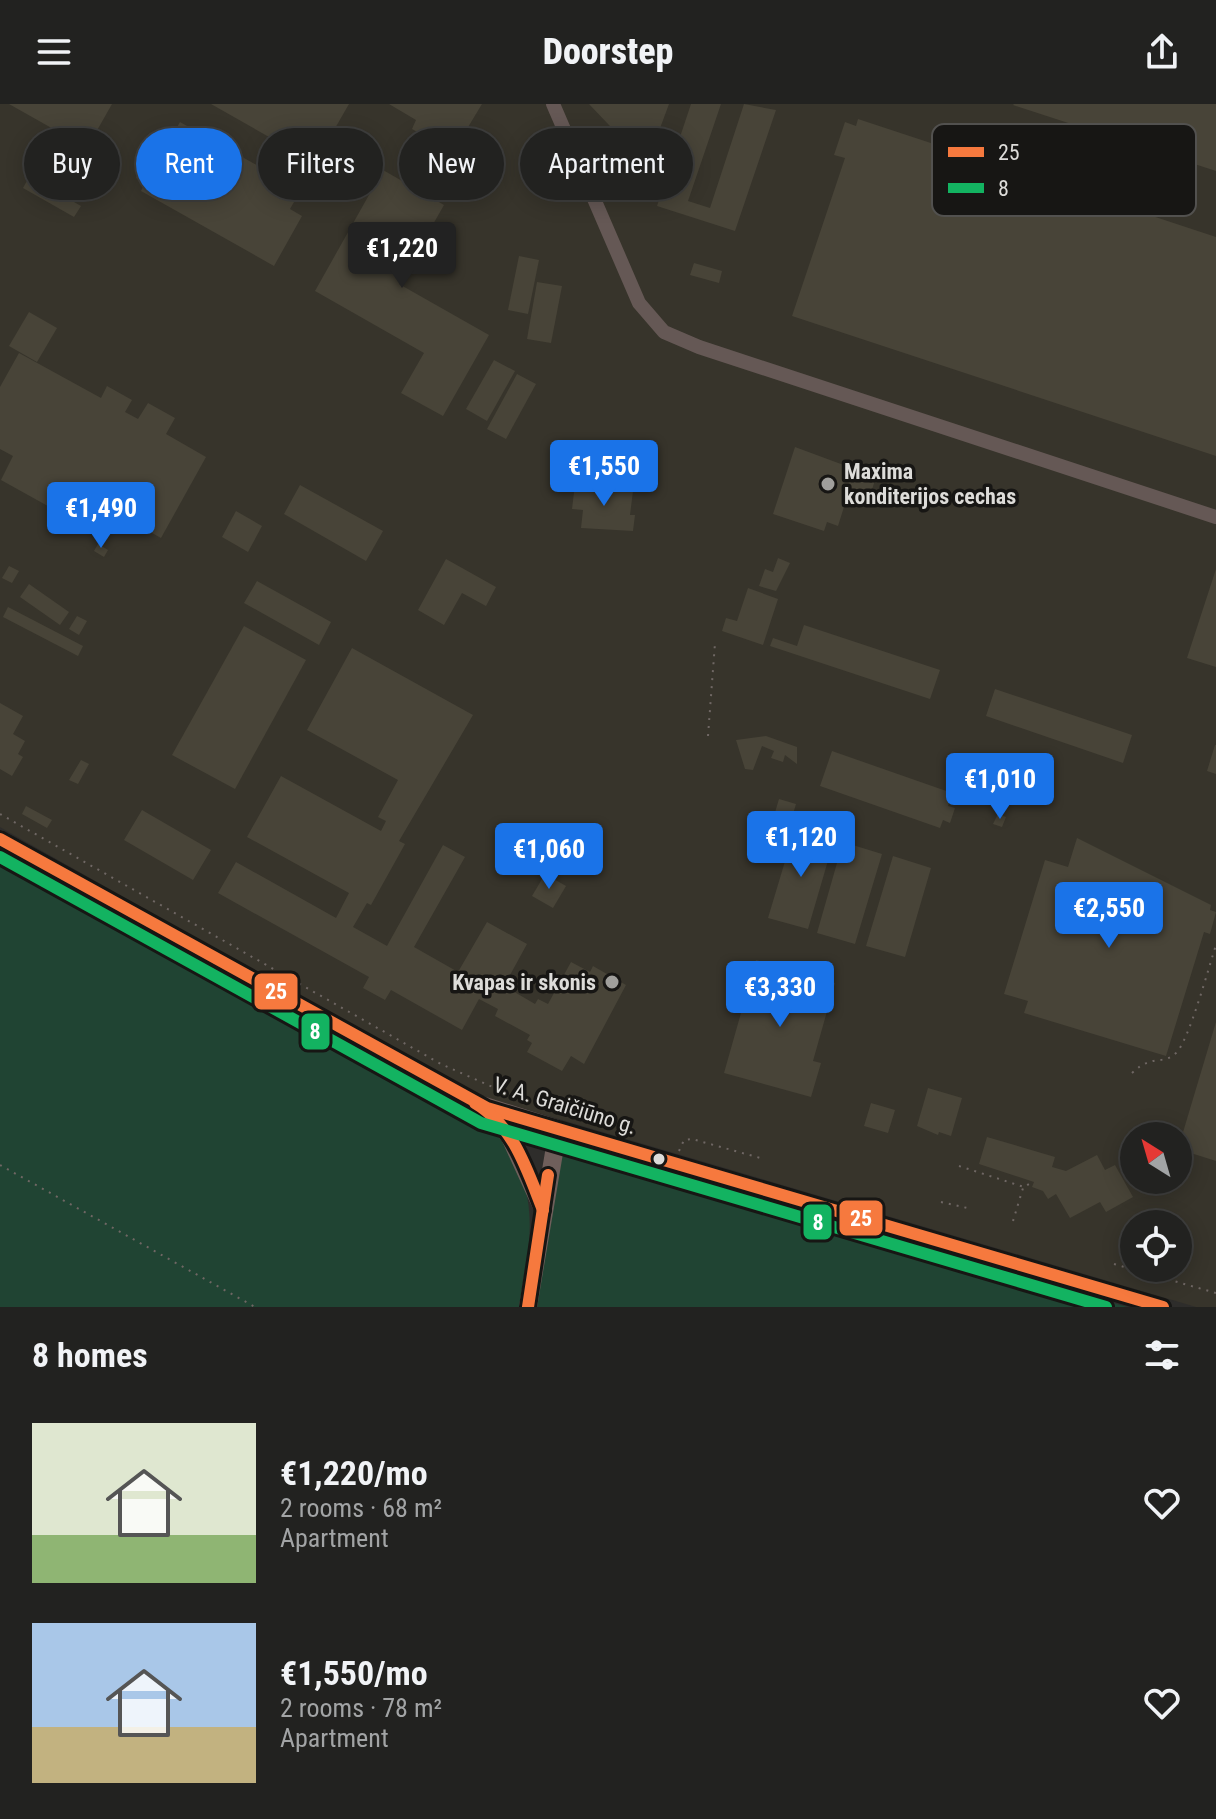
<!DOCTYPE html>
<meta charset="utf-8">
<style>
body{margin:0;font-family:"Roboto Condensed",sans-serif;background:#2a2a29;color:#f1f3f6;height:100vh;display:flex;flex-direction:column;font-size:30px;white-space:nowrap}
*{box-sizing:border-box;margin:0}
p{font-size:26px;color:#a2a4a5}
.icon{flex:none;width:44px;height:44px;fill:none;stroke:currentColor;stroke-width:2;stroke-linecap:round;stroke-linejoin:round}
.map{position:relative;height:1203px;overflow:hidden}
.panel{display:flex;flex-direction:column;background:#222220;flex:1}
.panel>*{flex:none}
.banner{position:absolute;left:24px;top:24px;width:800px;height:72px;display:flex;gap:16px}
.needle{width:52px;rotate:323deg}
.controls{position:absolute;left:1120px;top:1018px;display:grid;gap:16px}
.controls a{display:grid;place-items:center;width:72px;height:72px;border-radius:50%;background:#222220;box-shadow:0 4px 20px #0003,0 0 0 2px #3f3f3e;font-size:40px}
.price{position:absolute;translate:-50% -68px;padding:0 18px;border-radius:8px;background:#1a73e8;color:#fff;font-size:26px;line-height:52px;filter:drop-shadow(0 2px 4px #0008)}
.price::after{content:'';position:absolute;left:50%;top:48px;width:24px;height:18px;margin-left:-12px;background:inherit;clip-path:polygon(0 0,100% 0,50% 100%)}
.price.active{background:#222;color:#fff}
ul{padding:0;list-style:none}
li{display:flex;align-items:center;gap:24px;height:200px;padding:0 32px}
li span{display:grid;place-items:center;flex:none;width:224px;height:160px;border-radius:0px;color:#555}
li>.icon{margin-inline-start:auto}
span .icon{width:96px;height:96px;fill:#fffc;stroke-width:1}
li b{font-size:34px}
h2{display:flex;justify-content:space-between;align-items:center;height:96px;padding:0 32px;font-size:34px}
.tag{padding:0 28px;border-radius:36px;background:#222220;box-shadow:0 4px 20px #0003,0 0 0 2px #3f3f3e;font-size:28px;line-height:72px}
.tag.active{background:#1a73e8;color:#fff}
header{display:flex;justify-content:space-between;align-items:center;height:104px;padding:0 32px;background:#222220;font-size:36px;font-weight:800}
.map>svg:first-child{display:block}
</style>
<header><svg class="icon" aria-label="menu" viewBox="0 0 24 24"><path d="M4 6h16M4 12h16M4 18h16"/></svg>Doorstep<svg class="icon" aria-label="share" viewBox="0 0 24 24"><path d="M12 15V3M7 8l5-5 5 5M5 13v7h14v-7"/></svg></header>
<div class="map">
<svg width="1216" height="1203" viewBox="0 0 1216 1203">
<rect width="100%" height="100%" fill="#2e2d2b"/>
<!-- built -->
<path fill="#37342b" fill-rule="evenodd" d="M0 0H1216V1203H1196L488 994 424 964 0 723ZM1134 1032H1178V1076H1134ZM1134 1120H1178V1164H1134Z"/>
<!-- green -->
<g fill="#204433">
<path d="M0 747 493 1024C543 1086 531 1131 520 1203H0Z"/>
<polygon points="577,1043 702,1078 724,1094 748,1102 813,1110 1127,1203 536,1203 563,1046"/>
</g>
<!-- building -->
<g fill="#484438">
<polygon points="9,0 112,0 87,44"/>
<polygon points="211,0 349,0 315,59"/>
<polygon points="389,0 482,0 453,48 412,25 416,16"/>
<polygon points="589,0 669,0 659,27 672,32 662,59 628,41"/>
<polygon points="691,0 721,0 688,97 710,104 744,0 776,6 735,127 657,102"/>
<polygon points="1014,0 1216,0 1216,67 1013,1"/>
<polygon points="858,15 1216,133 1216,352 792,212 845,54 834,51 845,18 856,22"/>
<polygon points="180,18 301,86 290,105 302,112 274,162 141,87 145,79 136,74 141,64 151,69"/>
<polygon points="38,57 69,75 60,90 81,102 74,113 23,84"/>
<polygon points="383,66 444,101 399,180 489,231 443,312 401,289 424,249 315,187"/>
<polygon points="519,152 539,156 528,210 508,206"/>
<polygon points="694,159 722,167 719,179 690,171"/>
<polygon points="537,178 562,182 551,239 527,235"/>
<polygon points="29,208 57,224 37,258 9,242"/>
<polygon points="19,249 101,294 107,282 132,296 125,308 138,315 148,299 175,314 166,330 206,353 161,434 113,407 110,412 93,403 82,421 1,376 13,352 0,345 0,283"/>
<polygon points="494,256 515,267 487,317 466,305"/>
<polygon points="517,270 536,280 506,335 487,325"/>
<polygon points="795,343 876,373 870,392 849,387 838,422 827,418 824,427 773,410"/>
<polygon points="575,380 633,387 630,411 635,411 633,427 581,424 583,406 572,405"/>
<polygon points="300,381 383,427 366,457 284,410"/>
<polygon points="236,407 262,422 248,448 222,433"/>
<polygon points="98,440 108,446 104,453 94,447"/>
<polygon points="778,454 790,459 776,487 759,482 765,465 773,468"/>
<polygon points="446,455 496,483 486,502 462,489 444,521 418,506"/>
<polygon points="9,462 19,467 12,479 2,474"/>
<polygon points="1216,465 1216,563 1187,554"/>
<polygon points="257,477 331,518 319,541 244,499"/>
<polygon points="29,480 69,508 60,521 20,493"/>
<polygon points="748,484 778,495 763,541 722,527 726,514 737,517"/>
<polygon points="8,503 83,542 78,552 3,513"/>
<polygon points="77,512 87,517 79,531 69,525"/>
<polygon points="804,521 940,566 930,595 770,542 773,534 797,542"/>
<polygon points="244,522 306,556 235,685 172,651"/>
<polygon points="352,544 473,611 399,737 405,740 371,801 367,799 353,823 387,842 443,741 465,753 414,843 458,868 487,818 527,840 504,882 535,900 538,895 548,900 571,858 590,868 593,862 626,881 584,960 571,952 562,967 527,948 532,939 527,936 530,931 495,912 498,905 479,895 462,926 391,886 385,896 363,884 369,873 218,789 236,758 336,814 349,789 247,733 281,672 381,727 386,717 378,713 398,676 307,626"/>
<polygon points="995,585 1132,631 1123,659 986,612"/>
<polygon points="0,599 23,612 13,630 25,637 18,650 23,653 12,672 0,665"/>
<polygon points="766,632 797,643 797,660 785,651 783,658 771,654 774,647 762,642 753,666 745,665 736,636"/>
<polygon points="1215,641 1216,641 1216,670 1207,667"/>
<polygon points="832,647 952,689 948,702 955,704 950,719 943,716 940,724 820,682"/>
<polygon points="81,656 89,660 78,680 69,676"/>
<polygon points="779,695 796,700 785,737 768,732"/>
<polygon points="26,702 52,716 47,724 22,710"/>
<polygon points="142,706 211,746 193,776 124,736"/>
<polygon points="998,710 1006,713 1002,723 993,720"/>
<polygon points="795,724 834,736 808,825 768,814"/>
<polygon points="1077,734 1211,801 1210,806 1216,808 1210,830 1204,828 1166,952 1024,909 1028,897 1004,890 1045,756 1068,763"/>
<polygon points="843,738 882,750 855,840 817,829"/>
<polygon points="893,752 931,764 905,853 866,842"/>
<polygon points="545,770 566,782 553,804 532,792"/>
<polygon points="756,856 835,879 813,957 821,959 811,993 724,969"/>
<polygon points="1216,918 1216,1057 1178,1045"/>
<polygon points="928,984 962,994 951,1032 939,1028 938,1031 917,1022"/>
<polygon points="871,999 895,1006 888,1029 864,1022"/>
<polygon points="987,1033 1055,1053 1052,1063 1066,1067 1097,1051 1105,1066 1115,1061 1133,1093 1106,1108 1100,1098 1070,1114 1056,1090 1048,1095 1043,1087 1032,1083 1034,1078 979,1060"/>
</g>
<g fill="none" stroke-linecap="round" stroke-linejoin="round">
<!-- path -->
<g stroke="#6f6764" stroke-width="2" stroke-dasharray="2 6" stroke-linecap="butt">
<polyline points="708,632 715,539"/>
<polyline points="0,710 441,960 515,993 611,1022"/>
<path d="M1132 969C1153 949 1162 962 1176 949 1189 937 1209 862 1216 841"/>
<polyline points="679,1047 684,1036 692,1035 764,1055"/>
<polyline points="0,1061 255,1203"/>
<polyline points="959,1062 1024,1083 1029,1080"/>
<polyline points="941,1098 967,1104"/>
<polyline points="1013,1117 1023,1084"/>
<polyline points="1114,1160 1216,1189"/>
</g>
<!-- minor -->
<g stroke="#655855" stroke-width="14">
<polyline points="553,0 639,199 664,228 699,243 1216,413"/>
<polyline points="558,1025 1163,1203"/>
</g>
<!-- major -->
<g stroke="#6f5f5b" stroke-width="18">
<polyline points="0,735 469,997 558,1025 528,1203"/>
<polyline points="487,1004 510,1033 542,1103"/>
</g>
<!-- bus-1 casing -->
<g stroke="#171614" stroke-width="18">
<g id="bus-1">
<polyline points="0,735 487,1004 1163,1203"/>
<path d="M475 999C514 1022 527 1066 543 1106"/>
<polyline points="528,1203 548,1071"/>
</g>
</g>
<!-- bus-2 casing -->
<g stroke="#171614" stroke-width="18">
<polyline id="bus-2" points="0,753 481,1019 1106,1203"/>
</g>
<!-- bus-1 -->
<use href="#bus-1" stroke="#f6793e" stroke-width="12"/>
<!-- bus-2 -->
<use href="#bus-2" stroke="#13b361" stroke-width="12"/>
</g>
<!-- markers -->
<g fill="#a09f9c" stroke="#171614" stroke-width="3">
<circle cx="828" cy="380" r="8"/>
<circle cx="612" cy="878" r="8"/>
</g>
<circle fill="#dddcd9" stroke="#171614" stroke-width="3" cx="659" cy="1055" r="7"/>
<g text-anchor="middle" stroke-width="7" stroke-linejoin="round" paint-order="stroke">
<!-- poi labels -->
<g font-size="22" font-weight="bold" fill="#dddcd9" stroke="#171614" text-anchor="start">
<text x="844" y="375">Maxima<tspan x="844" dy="25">konditerijos cechas</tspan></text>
<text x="596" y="886" text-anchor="end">Kvapas ir skonis</text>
</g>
<!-- street labels -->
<g font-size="22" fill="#dddcd9" stroke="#171614">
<text transform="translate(565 1001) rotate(17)" y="8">V. A. Graičiūno g.</text>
</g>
</g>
<!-- legend -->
<rect x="932" y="20" width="264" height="92" rx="12" fill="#171614" stroke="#52514f" stroke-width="2"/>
<rect x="948" y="43" width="36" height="10" fill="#f6793e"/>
<rect x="948" y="79" width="36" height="10" fill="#13b361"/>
<g font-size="22" fill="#dddcd9">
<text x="998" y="56">25</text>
<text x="998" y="92">8</text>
</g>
<g stroke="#171614" stroke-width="3">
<rect x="253" y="868" width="46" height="39" rx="8" fill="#f6793e"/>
<rect x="300" y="908" width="31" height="39" rx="8" fill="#13b361"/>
<rect x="838" y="1095" width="46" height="38" rx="8" fill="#f6793e"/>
<rect x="802" y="1099" width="31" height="38" rx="8" fill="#13b361"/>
</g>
<g font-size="22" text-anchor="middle" font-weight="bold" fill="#fff">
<text x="276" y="895">25</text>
<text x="315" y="935">8</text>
<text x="861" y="1122">25</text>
<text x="818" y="1126">8</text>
</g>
</svg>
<div class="controls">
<a><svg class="needle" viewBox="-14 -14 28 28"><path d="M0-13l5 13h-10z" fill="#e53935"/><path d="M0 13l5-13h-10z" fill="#a2a4a5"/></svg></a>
<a><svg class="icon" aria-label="locate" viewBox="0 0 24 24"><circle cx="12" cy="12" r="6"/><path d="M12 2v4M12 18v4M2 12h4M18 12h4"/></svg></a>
</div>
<b class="price active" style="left:402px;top:186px">€1,220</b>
<b class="price" style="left:604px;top:404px">€1,550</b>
<b class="price" style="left:101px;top:446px">€1,490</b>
<b class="price" style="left:1000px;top:717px">€1,010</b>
<b class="price" style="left:801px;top:775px">€1,120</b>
<b class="price" style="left:549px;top:787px">€1,060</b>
<b class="price" style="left:1109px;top:846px">€2,550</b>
<b class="price" style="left:780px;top:925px">€3,330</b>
<div class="banner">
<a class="tag">Buy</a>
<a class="tag active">Rent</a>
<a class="tag">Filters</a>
<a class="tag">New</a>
<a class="tag">Apartment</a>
</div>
</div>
<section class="panel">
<h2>8 homes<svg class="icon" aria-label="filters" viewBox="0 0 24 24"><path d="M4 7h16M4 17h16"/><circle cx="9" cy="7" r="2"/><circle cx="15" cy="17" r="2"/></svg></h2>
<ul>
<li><span style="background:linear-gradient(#dfe7d0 70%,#8fb573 0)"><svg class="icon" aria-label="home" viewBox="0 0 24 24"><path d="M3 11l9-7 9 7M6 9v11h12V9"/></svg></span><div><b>€1,220/mo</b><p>2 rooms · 68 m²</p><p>Apartment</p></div><svg class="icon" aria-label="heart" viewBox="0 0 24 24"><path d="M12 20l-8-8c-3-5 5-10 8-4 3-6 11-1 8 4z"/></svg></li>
<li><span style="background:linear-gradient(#a9c7e8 65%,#c2b280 0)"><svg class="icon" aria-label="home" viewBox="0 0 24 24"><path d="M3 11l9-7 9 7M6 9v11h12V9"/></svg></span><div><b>€1,550/mo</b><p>2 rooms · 78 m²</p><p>Apartment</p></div><svg class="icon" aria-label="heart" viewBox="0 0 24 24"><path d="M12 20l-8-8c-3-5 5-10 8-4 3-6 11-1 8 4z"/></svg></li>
</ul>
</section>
